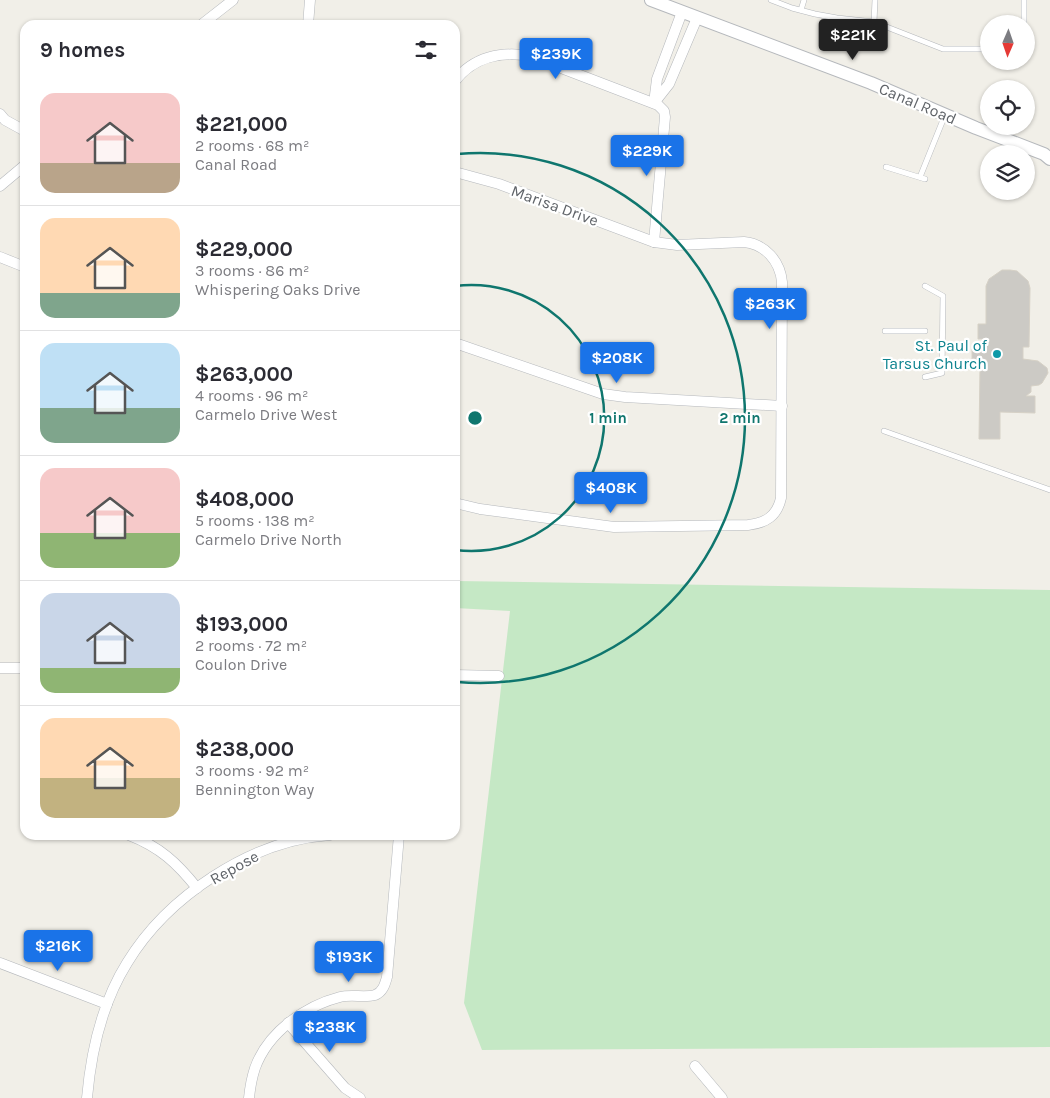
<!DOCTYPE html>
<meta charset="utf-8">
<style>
body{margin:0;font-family:Karla,sans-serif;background:#f7f7f7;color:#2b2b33;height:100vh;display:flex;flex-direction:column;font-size:19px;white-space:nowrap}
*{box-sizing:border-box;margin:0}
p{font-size:16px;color:#7c7c81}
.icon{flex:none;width:28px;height:28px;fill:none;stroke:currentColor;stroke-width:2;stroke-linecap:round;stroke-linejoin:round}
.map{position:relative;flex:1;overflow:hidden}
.panel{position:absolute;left:20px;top:20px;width:440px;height:820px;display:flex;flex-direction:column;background:#fff;border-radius:15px;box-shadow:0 1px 4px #0004}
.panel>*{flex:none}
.needle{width:32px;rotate:182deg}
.controls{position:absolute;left:980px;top:15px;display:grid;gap:10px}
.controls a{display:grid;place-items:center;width:55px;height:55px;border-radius:50%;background:#fff;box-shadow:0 1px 4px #0004;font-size:25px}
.price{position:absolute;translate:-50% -42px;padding:0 11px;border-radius:5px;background:#1a73e8;color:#fff;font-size:16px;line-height:32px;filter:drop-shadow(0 1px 2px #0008)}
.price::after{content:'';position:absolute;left:50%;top:30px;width:15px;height:11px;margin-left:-8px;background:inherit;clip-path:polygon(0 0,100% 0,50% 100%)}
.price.on{background:#222;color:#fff}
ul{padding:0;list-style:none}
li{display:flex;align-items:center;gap:15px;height:125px;padding:0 20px}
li+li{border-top:1px solid #e1e1e2}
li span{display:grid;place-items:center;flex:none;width:140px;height:100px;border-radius:15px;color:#555}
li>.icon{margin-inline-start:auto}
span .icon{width:60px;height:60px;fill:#fffc;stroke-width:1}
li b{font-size:21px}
h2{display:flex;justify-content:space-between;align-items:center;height:60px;padding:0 20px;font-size:21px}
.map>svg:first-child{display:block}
</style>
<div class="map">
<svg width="1050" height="1098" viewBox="0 0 1050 1098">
<rect width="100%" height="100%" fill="#f1efe8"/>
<!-- green -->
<polygon fill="#c5e8c5" points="455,581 1050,590 1050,1047 482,1050 464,1003 510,611 455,608"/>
<!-- building -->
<polygon fill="#cccac5" stroke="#d6d1c6" points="1002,270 1010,270 1017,271 1028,281 1030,288 1029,347 1023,347 1023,359 1038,361 1047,368 1048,373 1042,383 1039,385 1031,386 1031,392 1026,396 1035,396 1035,413 1000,412 1000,439 979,439 980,367 982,363 987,360 972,359 972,349 986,349 986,339 978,339 978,324 986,324 986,286 989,279"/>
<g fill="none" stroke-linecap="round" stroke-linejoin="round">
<!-- service casing -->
<g stroke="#b5b8bc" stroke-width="6">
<g id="service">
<polyline points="771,0 792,8 815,14 837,18 874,22 943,49 989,49"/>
<polyline points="801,10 804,0"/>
<polyline points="874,22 875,0"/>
<polyline points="1024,24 1024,0"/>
<polyline points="886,167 925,179"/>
<polyline points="920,177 945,115"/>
<polyline points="885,331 925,331"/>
<polyline points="925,377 942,373 943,296 925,286"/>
<polyline points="884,431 1050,490"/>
</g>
</g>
<!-- minor casing -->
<g stroke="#b5b8bc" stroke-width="11">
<g id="minor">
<polyline points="682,12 657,79 654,103 669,84 697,18"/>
<polyline points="201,25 233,0"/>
<polyline points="308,25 310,0"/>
<path d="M455 81C473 57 501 51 530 56L658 105 664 111 665 117 654 242"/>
<polyline points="0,114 5,120 25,131"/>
<path d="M455 172 499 184 654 242 677 245 744 242C765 244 780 261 782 282L781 498C777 516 766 523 748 525L614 527 480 509 455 503"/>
<polyline points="0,186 25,165"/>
<polyline points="0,257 25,267"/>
<polyline points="455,343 603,394 625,397 782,406"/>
<polyline points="0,668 25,668"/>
<polyline points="455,675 499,676"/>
<path d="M129 835C160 847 177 863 197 888"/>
<polyline points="0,963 107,1004"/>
<polyline points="288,1023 345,1088 360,1098"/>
<polyline points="695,1066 722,1098"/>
<path d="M87 1098C91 1052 102 1003 127 963 167 897 251 840 330 835"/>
<path d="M249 1098C250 1088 252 1077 255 1068 268 1032 305 1006 340 997 351 994 365 998 375 995 383 992 385 984 387 977L399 835"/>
</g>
</g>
<!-- tertiary casing -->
<g stroke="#b5b8bc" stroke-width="14">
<polyline id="tertiary" points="651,0 871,83 976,128 1044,154 1050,159"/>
</g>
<!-- service -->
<use href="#service" stroke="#fff" stroke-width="5"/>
<!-- minor -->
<use href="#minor" stroke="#fff" stroke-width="10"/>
<!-- tertiary -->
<use href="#tertiary" stroke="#fff" stroke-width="12"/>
</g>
<!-- distance rings -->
<g fill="none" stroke="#0f766e" stroke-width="2.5">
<path d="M455 286A133 133 0 1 1 455 550"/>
<path d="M457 154A265 265 0 1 1 457 682"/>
</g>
<!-- markers -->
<circle fill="#0f9aa8" stroke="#fff" stroke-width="2" cx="997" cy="354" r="5"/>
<g text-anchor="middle" stroke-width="4.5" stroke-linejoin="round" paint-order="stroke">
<!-- street labels -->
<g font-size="16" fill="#5f6368" stroke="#fff">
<text transform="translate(918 103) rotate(23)" y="6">Canal Road</text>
<text transform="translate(555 205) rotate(20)" y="6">Marisa Drive</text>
<text transform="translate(234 867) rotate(-29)" y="6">Repose</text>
</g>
<!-- culture labels -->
<g font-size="16" fill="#0d838f" stroke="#fff" text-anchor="end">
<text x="987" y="351">St. Paul of<tspan x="987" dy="18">Tarsus Church</tspan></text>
</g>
</g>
<circle cx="475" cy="418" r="8" fill="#0f766e" stroke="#fff" stroke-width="2.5"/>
<g font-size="15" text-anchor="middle" font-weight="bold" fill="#0f766e" stroke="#fff" stroke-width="4.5" stroke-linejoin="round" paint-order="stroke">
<text x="608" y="423">1 min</text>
<text x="740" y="423">2 min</text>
</g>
</svg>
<div class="controls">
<a><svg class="needle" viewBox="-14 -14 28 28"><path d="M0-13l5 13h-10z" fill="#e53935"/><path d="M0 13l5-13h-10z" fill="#7c7c81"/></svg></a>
<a><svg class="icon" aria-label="locate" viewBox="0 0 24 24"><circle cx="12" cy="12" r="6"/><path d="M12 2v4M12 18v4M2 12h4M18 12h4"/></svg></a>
<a><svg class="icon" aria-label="layers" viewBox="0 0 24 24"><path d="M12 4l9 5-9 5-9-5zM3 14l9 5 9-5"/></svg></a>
</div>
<b class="price on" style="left:853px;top:61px">$221K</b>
<b class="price" style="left:556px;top:80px">$239K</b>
<b class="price" style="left:647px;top:177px">$229K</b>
<b class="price" style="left:770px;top:330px">$263K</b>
<b class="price" style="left:617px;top:384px">$208K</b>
<b class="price" style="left:611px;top:514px">$408K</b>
<b class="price" style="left:58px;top:972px">$216K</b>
<b class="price" style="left:349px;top:983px">$193K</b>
<b class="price" style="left:330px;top:1053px">$238K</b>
<section class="panel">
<h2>9 homes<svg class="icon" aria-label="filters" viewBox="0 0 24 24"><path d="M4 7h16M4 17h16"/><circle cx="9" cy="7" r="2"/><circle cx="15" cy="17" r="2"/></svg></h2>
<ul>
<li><span style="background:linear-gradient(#f6c9c9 70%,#b9a48a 0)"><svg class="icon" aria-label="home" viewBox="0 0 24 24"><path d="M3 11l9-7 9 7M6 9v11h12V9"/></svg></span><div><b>$221,000</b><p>2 rooms · 68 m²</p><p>Canal Road</p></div></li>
<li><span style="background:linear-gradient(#ffd9b3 75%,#7fa58c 0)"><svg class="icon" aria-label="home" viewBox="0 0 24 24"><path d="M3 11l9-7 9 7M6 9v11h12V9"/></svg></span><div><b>$229,000</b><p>3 rooms · 86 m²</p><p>Whispering Oaks Drive</p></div></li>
<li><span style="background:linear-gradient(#bfe0f5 65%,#7fa58c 0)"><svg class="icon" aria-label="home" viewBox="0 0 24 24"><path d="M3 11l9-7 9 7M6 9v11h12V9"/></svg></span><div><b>$263,000</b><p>4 rooms · 96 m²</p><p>Carmelo Drive West</p></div></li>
<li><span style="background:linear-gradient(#f6c9c9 65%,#8fb573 0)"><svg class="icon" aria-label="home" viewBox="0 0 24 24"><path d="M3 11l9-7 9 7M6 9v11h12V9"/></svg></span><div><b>$408,000</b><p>5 rooms · 138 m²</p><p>Carmelo Drive North</p></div></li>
<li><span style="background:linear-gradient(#c9d6e8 75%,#8fb573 0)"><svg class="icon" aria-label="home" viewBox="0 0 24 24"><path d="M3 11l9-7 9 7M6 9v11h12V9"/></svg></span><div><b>$193,000</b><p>2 rooms · 72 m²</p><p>Coulon Drive</p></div></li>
<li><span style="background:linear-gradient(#ffd9b3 60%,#c2b280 0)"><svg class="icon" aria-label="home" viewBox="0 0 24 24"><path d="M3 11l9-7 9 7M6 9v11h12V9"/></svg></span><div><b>$238,000</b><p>3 rooms · 92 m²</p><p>Bennington Way</p></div></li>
</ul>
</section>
</div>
